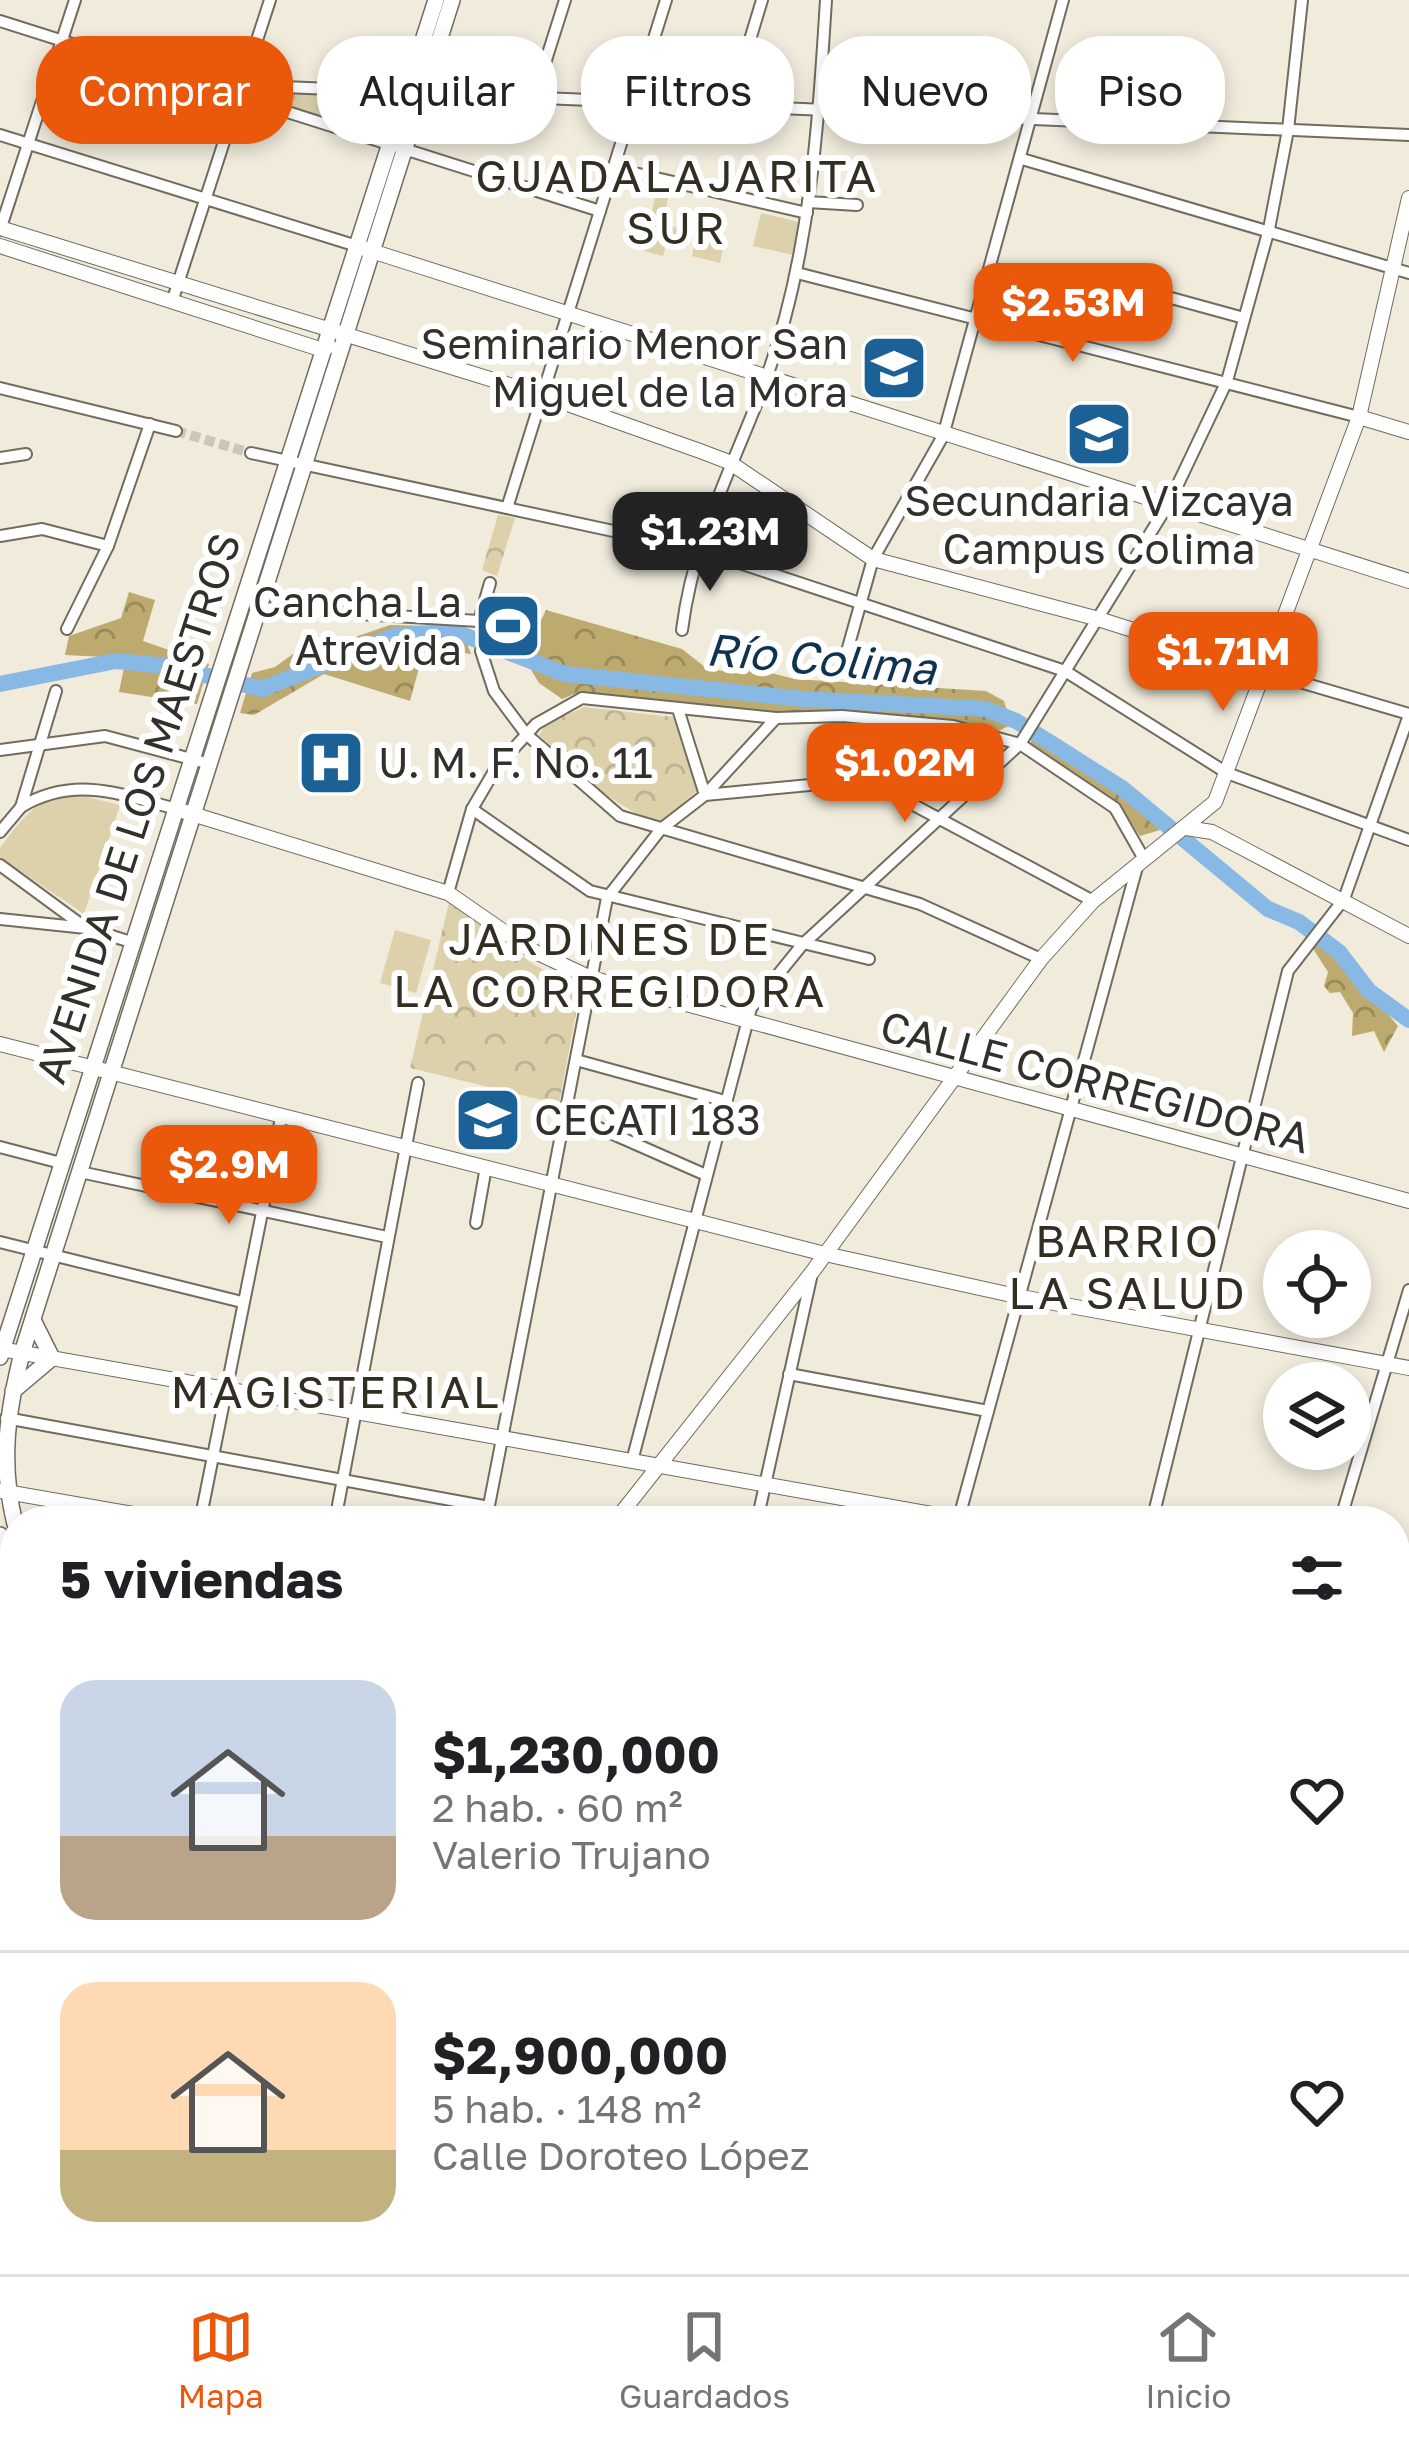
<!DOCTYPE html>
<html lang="es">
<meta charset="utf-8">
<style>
body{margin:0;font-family:"Golos Text",sans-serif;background:#f2f2f2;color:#202124;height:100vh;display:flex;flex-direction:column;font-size:45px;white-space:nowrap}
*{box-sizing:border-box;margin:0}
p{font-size:39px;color:#757577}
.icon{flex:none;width:66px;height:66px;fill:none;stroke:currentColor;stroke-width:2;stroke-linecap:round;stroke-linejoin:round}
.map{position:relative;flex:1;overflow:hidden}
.drawer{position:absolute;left:0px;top:1506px;width:1410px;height:768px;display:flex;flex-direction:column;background:#fff;border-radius:48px 48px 0 0;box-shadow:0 6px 18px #0003}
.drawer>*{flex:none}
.hud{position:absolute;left:36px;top:36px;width:1338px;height:108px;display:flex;gap:24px}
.tools{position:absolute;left:1263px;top:1230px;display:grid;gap:24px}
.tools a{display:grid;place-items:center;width:108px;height:108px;border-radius:50%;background:#fff;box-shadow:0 6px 18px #0003;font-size:60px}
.price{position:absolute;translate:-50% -102px;padding:0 27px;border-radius:24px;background:#ea580c;color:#fff;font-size:39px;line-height:78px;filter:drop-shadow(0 3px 6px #0008)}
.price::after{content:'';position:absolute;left:50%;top:72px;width:36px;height:27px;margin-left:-18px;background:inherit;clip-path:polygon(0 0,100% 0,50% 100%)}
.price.active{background:#222;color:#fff}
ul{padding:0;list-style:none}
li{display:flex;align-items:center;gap:36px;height:300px;padding:0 60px}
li+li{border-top:3px solid #e0e0e0}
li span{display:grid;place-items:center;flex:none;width:336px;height:240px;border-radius:36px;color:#555}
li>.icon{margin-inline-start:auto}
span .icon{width:144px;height:144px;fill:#fffc;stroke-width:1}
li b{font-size:51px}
h2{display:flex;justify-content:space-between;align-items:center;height:144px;padding:0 60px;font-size:51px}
.pill{padding:0 42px;border-radius:48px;background:#fff;box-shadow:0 6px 18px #0003;font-size:42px;line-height:108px}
.pill.active{background:#ea580c;color:#fff}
.tabs{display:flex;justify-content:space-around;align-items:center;height:168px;border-top:3px solid #e0e0e0;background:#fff;font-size:33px;color:#757577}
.tabs a{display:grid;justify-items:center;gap:6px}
.tabs .active{color:#ea580c}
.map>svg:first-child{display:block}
</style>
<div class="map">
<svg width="1409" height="2274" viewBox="0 0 1409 2274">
<defs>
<pattern id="forest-crowns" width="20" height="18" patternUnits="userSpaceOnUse" patternTransform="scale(3)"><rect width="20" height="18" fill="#bdaa6e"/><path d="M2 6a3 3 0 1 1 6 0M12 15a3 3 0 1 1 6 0" fill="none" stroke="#9a8b5b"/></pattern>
<pattern id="park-crowns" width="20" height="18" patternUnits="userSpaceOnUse" patternTransform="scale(3)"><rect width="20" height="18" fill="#ddd1ac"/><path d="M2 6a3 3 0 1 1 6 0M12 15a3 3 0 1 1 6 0" fill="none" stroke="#beb494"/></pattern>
</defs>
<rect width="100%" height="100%" fill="#f0ebdb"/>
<!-- green -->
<g fill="#ddd1ac">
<polygon points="657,187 670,191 662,224 725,239 720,263 692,256 695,240 669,234 663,256 644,251"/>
<polygon points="761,213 799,222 793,255 753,246"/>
<path d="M76 794 120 805 84 914 0 857V848C23 817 36 798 76 794Z"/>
<polygon points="395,930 431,940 416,993 380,983"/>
</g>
<!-- forest -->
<g fill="url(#forest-crowns)">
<polygon points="129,592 155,600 143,641 209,664 197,704 119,692 126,658 65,655 69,636 121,618"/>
<path d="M546 610 682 649 705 667 727 672 753 668 794 679 986 691 1004 701 1011 725 996 732C923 710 849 714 774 712 709 709 643 699 579 692L562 699 539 683 516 645 533 637Z"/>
<polygon points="390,625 461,627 471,654 430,649 423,653 410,701 324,674 254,715 240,713 252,673 275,667 297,651 323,648"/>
<polygon points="1034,736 1121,791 1160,830 1140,836 1120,806 1029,745"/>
<polygon points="1317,941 1337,955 1398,1026 1384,1052 1374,1031 1352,1036 1353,1013 1340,992 1330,993 1324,986 1328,972 1312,947"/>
</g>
<!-- park -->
<g fill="url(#park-crowns)">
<polygon points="250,90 398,94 385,136 248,97"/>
<polygon points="498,515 515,518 497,576 482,570"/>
<path d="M584 707 673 717 697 791 659 824C609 803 577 773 539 735L546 724Z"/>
<polygon points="449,902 536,966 577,984 580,992 559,1104 410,1068"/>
</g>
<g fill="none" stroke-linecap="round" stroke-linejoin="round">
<!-- river -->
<polyline stroke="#88b9e5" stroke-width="16" points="0,684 116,661 166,666 262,689 394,636 453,631 565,674 802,699 986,709 1016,721 1122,788 1268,909 1299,922 1339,952 1369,991 1409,1020"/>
<!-- street-tunnel -->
<polyline stroke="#cac6b8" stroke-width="10" stroke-dasharray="10 5" stroke-linecap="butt" points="176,431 251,453"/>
<!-- street casing -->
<g stroke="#716c5e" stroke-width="14">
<g id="street">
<polyline points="0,21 600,211"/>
<polyline points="192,83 1409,135"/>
<polyline points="534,98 565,0"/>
<polyline points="730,106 762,0"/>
<polyline points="0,135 357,246"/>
<polyline points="1022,159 1409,273"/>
<polyline points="613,168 807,213"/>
<polyline points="808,202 857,205"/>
<polyline points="0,230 75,0"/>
<polyline points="797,273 1359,417"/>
<polyline points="1102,279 1244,318"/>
<polyline points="172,302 270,0"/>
<polyline points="0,388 176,431"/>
<polyline points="251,453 697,549 1065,671 1227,773 1409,840"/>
<polyline points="0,458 26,454"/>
<polyline points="507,508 666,0"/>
<polyline points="0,536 42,529 108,546"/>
<polyline points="260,608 479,621 490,583"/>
<polyline points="67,629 108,546 150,424"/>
<path d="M682 630C694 535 734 466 766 379 810 257 818 128 826 0"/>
<polyline points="481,651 494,691 526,734 620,816 920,904 1041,959"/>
<polyline points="844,662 873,559 943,436 1063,0"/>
<polyline points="1266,672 1409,714"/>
<polyline points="678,709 705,795 831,783 882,788 1093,901"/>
<polyline points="0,750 105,736 210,764"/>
<path d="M21 807C74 775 121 794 176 809"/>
<polyline points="472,809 590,891 869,959"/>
<polyline points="0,832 21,807 56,691"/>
<polyline points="0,865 83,926"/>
<polyline points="448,893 472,809 496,768 536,724 582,698 776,718 842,716 953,726 1020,744 1115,808 1144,859"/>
<polyline points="0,919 86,928 131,942"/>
<polyline points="576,1060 725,1101"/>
<polyline points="565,1113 706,1175"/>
<polyline points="0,1147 61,1163"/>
<polyline points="80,1172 387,1237"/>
<polyline points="476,1223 486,1167"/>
<polyline points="0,1242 242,1302"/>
<polyline points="789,1374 988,1411"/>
<polyline points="6,1418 489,1507"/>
<polyline points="632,1461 751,1008 802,945 1020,744 1169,503 1227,381 1269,229 1288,130 1302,0"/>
<polyline points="200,1521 281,1118"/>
<polyline points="335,1521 418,1083"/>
<polyline points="486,1521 607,898 661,829 705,795 776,718"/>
<polyline points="757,1521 811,1278"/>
<polyline points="958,1521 1137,867"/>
<polyline points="1152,1521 1288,971 1344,899 1409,715"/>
<polyline points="1340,1521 1409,1290"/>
<polyline points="0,1874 15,1863"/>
<polyline points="0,2017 15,2035"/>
<polyline points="1395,2117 1409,2076"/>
<polyline points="1395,2171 1409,2176"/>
<polyline points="288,2259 289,2274"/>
<polyline points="859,2259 910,2274"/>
<polyline points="12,2274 20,2259"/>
<polyline points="134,2274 134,2259"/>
<polyline points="591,2274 594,2259"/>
<polyline points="674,2274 676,2267"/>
<polyline points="786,2274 789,2259"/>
<polyline points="965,2274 969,2259"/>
<polyline points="1131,2274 1135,2259"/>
<polyline points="1344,2274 1349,2259"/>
</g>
</g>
<!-- secondary casing -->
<g stroke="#716c5e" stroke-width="16">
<g id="secondary">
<polyline points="0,228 542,395 700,451 729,462 873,559 1095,618 1266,672"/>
<polyline points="0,246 323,350 329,346"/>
<polyline points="362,248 1409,581"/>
<polyline points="1359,417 1409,432"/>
<polyline points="176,809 448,893 529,949 591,978 1409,1201"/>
<polyline points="1186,828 1212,832 1409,936"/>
<polyline points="0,1044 825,1254 1021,1297 1409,1368"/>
<polyline points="0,1349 971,1521"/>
<polyline points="0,1491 173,1521"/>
<polyline points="615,1521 813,1271 1041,959 1093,901 1215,802 1359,417 1409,198"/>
<polyline points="1395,1596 1409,1599"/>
<polyline points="1395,1742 1409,1701"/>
<polyline points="0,2107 15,2096"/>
<polyline points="0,2126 15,2114"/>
<polyline points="427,2259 428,2274"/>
<polyline points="1214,2274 1219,2259"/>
</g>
</g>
<!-- primary casing -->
<g stroke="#716c5e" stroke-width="18">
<g id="primary">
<polyline points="0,1357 436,0"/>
<polyline points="13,1391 52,1358 33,1320"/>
<path d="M15 1524C0 1463 7 1413 22 1353L452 0"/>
<polyline points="0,1535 15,1568"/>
<polyline points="1395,1861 1409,1863"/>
<polyline points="1395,1880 1409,1882"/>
</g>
</g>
<!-- street -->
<use href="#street" stroke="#fff" stroke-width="10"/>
<!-- secondary -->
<use href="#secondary" stroke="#fff" stroke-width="14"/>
<!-- primary -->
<use href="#primary" stroke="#fff" stroke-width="15"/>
</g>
<!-- icons -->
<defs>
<g id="university-square" transform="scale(3.45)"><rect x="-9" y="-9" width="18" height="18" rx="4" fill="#1c6196" stroke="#fff"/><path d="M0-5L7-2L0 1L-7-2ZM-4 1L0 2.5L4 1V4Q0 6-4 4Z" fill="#fff"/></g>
<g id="school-square" transform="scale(3.45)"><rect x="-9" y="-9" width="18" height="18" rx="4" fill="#1c6196" stroke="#fff"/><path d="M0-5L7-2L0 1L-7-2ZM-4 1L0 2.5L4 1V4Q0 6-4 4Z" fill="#fff"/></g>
<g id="stadium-square" transform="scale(3.45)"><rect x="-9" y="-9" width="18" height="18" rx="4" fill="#1c6196" stroke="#fff"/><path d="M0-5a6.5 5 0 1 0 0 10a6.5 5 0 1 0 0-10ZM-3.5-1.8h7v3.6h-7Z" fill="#fff"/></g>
<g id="hospital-square" transform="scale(3.45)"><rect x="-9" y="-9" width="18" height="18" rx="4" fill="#1c6196" stroke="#fff"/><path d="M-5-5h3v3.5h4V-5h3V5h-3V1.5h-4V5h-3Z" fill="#fff"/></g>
</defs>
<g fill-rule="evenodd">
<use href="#university-square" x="894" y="368"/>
<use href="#school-square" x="1099" y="434"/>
<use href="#stadium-square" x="508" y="626"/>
<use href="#hospital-square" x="331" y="763"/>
<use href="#university-square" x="488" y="1120"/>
</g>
<g text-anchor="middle" stroke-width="12" stroke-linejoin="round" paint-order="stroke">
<!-- poi labels -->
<g font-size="42" fill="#31302a" stroke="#fff" text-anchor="end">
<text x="848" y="359">Seminario Menor San<tspan x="848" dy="48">Miguel de la Mora</tspan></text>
<text x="1099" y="516" text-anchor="middle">Secundaria Vizcaya<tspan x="1099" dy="48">Campus Colima</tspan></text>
<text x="462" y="617">Cancha La<tspan x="462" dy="48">Atrevida</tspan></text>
<text x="378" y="778" text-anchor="start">U. M. F. No. 11</text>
<text x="534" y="1135" text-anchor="start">CECATI 183</text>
</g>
<!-- street labels -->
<g font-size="42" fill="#31302a" stroke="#fff">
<text transform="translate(138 808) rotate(-72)" y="15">AVENIDA DE LOS MAESTROS</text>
<text transform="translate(1095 1082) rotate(15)" y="15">CALLE CORREGIDORA</text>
</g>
<!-- neighbourhood labels -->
<g font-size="45" letter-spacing="3" fill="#322e21" stroke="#fff">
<text x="677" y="192">GUADALAJARITA<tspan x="677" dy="52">SUR</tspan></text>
<text x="610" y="955">JARDINES DE<tspan x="610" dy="52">LA CORREGIDORA</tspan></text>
<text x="1128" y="1257">BARRIO<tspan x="1128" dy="52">LA SALUD</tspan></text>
<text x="336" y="1408">MAGISTERIAL</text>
</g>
<!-- water labels -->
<g font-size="45" font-style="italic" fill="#0d3350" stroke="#fff">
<text transform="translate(821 659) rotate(5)" y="16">Río Colima</text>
</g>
</g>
</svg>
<div class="tools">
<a><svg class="icon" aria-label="locate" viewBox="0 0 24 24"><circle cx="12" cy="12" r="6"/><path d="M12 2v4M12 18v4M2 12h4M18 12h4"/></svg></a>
<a><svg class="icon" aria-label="layers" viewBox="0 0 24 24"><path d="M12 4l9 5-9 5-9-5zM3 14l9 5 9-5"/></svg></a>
</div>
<b class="price" style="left:1073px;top:365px">$2.53M</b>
<b class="price active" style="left:710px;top:594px">$1.23M</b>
<b class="price" style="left:1223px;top:714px">$1.71M</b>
<b class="price" style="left:905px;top:825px">$1.02M</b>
<b class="price" style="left:229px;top:1227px">$2.9M</b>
<div class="hud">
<a class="pill active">Comprar</a>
<a class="pill">Alquilar</a>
<a class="pill">Filtros</a>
<a class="pill">Nuevo</a>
<a class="pill">Piso</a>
</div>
<section class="drawer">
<h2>5 viviendas<svg class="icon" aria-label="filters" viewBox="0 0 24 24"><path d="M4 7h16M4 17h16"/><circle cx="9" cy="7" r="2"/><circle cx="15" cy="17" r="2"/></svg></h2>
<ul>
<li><span style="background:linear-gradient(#c9d6e8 65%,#b9a48a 0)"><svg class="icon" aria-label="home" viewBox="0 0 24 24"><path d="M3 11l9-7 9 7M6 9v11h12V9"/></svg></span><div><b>$1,230,000</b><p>2 hab. · 60 m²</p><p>Valerio Trujano</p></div><svg class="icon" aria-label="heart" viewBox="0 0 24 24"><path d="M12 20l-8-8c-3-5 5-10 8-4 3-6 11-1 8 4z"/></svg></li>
<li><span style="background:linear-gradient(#ffd9b3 70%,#c2b280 0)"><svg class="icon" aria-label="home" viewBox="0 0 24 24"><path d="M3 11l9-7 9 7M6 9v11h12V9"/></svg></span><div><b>$2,900,000</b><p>5 hab. · 148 m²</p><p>Calle Doroteo López</p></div><svg class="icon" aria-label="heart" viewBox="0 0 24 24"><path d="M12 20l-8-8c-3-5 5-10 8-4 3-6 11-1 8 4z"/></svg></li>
</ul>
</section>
</div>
<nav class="tabs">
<a class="active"><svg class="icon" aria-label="map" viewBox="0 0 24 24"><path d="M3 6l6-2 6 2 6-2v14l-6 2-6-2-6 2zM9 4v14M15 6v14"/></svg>Mapa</a>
<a><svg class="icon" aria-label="saved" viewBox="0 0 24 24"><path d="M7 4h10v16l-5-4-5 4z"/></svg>Guardados</a>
<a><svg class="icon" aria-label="home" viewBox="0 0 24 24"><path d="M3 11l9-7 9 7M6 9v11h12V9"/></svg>Inicio</a>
</nav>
